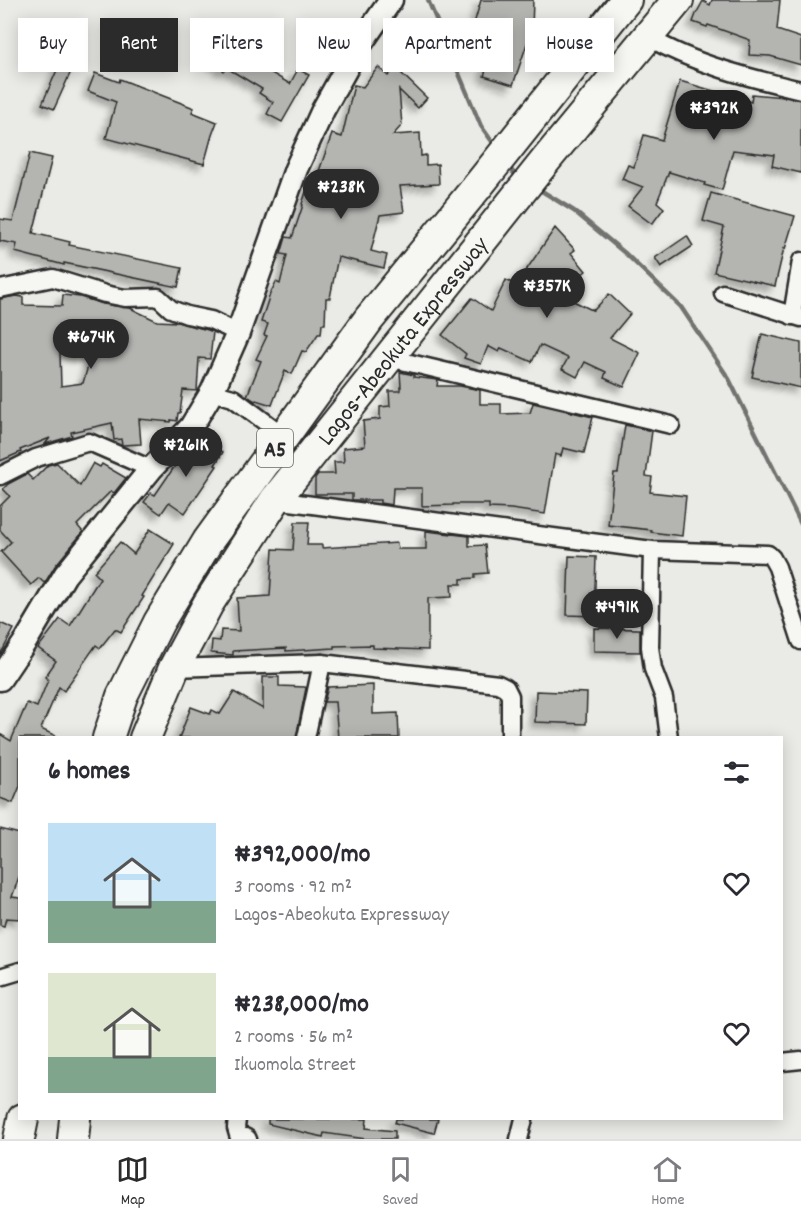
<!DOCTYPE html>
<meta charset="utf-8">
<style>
body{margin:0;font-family:Dekko,sans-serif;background:#f7f7f7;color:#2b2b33;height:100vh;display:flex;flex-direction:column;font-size:22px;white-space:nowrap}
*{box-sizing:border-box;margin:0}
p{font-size:20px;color:#7c7c81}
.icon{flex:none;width:33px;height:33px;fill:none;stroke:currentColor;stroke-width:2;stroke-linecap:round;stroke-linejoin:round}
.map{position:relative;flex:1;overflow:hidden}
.sheet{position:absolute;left:18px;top:736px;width:765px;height:384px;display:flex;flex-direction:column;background:#fff;border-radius:0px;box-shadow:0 3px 15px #0003}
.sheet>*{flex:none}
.guide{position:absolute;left:18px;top:18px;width:765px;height:54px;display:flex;gap:12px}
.price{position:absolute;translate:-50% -51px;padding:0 14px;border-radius:21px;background:#2b2b2b;color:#fff;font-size:20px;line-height:39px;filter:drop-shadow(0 2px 3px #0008)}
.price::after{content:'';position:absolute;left:50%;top:36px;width:18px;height:14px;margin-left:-9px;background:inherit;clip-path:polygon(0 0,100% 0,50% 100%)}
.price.current{background:#222;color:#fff}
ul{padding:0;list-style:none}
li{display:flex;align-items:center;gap:18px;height:150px;padding:0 30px}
li span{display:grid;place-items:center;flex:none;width:168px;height:120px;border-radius:0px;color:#555}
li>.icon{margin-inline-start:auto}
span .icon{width:72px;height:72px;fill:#fffc;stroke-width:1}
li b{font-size:26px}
h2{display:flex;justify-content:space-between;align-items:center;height:72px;padding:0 30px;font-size:26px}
.chip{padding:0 21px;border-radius:0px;background:#fff;box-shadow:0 3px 15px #0003;font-size:21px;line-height:54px}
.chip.current{background:#2b2b2b;color:#fff}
.tab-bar{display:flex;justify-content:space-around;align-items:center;height:84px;border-top:2px solid #e1e1e2;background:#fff;font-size:16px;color:#7c7c81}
.tab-bar a{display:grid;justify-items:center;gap:3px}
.tab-bar .current{color:#2b2b2b}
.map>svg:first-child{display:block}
</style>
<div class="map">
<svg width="801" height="1139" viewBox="0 0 801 1139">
<defs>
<filter id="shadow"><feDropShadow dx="-5.5" dy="5.5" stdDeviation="3" flood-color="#0004"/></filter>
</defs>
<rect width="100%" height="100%" fill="#eaeae6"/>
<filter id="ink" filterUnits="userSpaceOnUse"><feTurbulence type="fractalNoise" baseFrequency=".0167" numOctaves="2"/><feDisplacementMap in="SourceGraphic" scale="12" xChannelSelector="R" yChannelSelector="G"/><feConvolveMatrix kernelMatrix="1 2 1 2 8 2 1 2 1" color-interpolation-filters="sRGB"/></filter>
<g filter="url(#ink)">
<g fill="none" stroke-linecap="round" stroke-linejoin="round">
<!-- stream -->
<g stroke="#727270" stroke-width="4.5">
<polyline points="428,0 481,126 496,147"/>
<polyline points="507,164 515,175 519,177"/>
<polyline points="537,188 574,211 626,254 681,307 729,379 801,524"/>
</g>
</g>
<!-- building -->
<g fill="#b4b4b1" stroke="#2b2b2b" stroke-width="1.5" fill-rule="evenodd" filter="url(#shadow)">
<polygon points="481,0 533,0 532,29 513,85 484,76 494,45 471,34"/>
<polygon points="712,0 780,0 777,30 801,38 801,65 770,56 749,55 750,40 708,25 707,27 693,22 696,14 703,1 710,5"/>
<polygon points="214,38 238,60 241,55 290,84 298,69 309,75 282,122 267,114 273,102 259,93 262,89 227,68 224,71 202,52"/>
<polygon points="61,52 78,56 54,109 42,104 57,70"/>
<polygon points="397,66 398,70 427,98 418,108 399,90 402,125 393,135 420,133 421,156 426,155 426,165 438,164 439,184 400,186 404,212 380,215 371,251 387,255 384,268 338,257 330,298 326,298 325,324 322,324 321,334 318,334 306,352 302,351 292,374 285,371 272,405 256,400 255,401 247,396 261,361 256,359 267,336 264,335 268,324 261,322 270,294 276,282 280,284 287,255 281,254 286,237 292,238 303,205 302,204 306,192 311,194 332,134 342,137 354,85 363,87 378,67 388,76"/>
<polygon points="95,73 119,82 120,79 194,108 192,112 217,122 212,135 204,164 106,138 116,102 88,91"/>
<polygon points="680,81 751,102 752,94 784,97 801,100 801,173 772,166 774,155 733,150 722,190 704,185 705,183 669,172 657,202 664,208 652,224 628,206 643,187 622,179 628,165 634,167 644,135 662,140"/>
<polygon points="30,153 52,158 33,233 70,242 69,245 182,268 178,287 64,263 64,265 15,252 17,244 0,241 0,219 13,221"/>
<polygon points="711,193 795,216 785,249 784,248 775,286 714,272 724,227 703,221"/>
<polygon points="555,228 575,250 571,253 586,271 559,294 592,310 592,309 594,310 609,294 630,314 610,338 640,353 624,387 604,378 606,372 585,362 577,377 562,369 568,358 540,345 532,362 501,348 499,352 488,346 481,364 464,358 466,354 442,335 472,298 491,311 506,280 516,285"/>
<polygon points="687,236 693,246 661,267 655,258"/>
<path d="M63 295 80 297 103 304 130 308 157 321 177 322 208 330 213 332 210 359 199 358 197 391 183 390 180 413H178L177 421 171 420V422L139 419 141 444 123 445H122L121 439 114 440 112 423 71 432 72 436 45 444 50 438 20 450 21 452 0 461V299L16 296 23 297V305L62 306ZM60 353 91 356 83 383 61 386Z"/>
<polygon points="762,334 801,343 801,388 752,377"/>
<polygon points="400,372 414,375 414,377 438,380 437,386 460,386 480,390 480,404 501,404 501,414 530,413 533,403 593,417 584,453 563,448 561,456 555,454 545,514 511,509 489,508 489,504 453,504 453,505 422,506 422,488 393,488 392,505 380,503 380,500 352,500 352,494 315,494 315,478 318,474 335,474 334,462 344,462 343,448 365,446 363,421 380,419 380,407 390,406 389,391 400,391 400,387 401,387"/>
<polygon points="625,425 652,431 646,476 652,477 650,492 686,496 682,536 651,532 651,530 608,525 614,473 618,473"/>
<polygon points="202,439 223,452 215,465 217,466 185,513 169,502 161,514 144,502 151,493 155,495 181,457 190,448 194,451"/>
<polygon points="57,463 80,486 93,463 100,467 102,464 126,478 114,493 111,491 77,525 83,532 55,566 46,581 44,583 39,578 31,585 1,552 11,542 0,530 0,506 10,496 3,489 8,484 27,474 33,480 48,465"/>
<polygon points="295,522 309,522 307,545 322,545 322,548 397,543 398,549 426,549 426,531 469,536 469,546 485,545 488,573 475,574 475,578 461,579 461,584 451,584 452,597 428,598 428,650 373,648 373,645 334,646 334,648 286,651 286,648 233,651 233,655 211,653 212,640 220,641 221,630 239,631 237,598 270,596 273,549 293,550"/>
<polygon points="150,529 174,544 142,596 144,597 121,632 115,629 100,648 96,645 64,691 59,687 41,729 60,738 20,738 20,786 13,803 0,798 0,734 11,741 27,703 37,707 48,680 45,677 56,661 38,648 60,619 70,626 100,578 94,572 120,542 134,554"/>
<polygon points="569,556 596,557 594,616 567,615"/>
<polygon points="0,623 14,629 0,655"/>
<polygon points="594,628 640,629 640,652 594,651"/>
<polygon points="263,677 279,677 279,686 305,687 306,688 296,738 179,738 191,707 210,714 212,710 220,714 234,692 263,709"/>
<polygon points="373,685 373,714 398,713 399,738 338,738 335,702 324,702 328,687"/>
<polygon points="536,691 587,693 586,724 535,722"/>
<polygon points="0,829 20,834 20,874 12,897 20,898 20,919 6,918 4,926 0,925"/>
<polygon points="268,1119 367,1119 366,1128 395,1131 395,1139 366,1139 324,1133 323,1137 268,1124"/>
<polygon points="396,1119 438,1119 434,1133 395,1123"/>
</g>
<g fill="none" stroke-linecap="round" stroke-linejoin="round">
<!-- street casing -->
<g stroke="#2b2b2b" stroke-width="21">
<g id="street">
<path d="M648 37C693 64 750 78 801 90"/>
<polyline points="0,289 53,278 105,294 125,298 158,297 171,309 187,315 211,320 238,333"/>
<polyline points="723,293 801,318"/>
<polyline points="792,316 801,261"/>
<polyline points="389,358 671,425"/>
<polyline points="212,392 233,398 284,436"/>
<polyline points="0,476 36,458 89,442 151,469"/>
<polyline points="275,500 652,550 768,554 772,558 777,567 801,641"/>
<polyline points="652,550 650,647 653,669 664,698 669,738"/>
<polyline points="174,668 322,663 498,684 506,688 510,696 510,738"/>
<polyline points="306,738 322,663"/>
<polyline points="0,977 20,971"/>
<polyline points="782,1062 801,1060"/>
<polyline points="237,1119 236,1128 239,1138 245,1137 248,1139"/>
<polyline points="519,1139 524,1119"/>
</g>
</g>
<!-- secondary casing -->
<g stroke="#2b2b2b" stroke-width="27">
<polyline id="secondary" points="0,679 27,639 65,575 151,469 191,427 212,392 238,333 296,169 323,110 357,49 391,0"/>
</g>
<!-- highway casing -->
<g stroke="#2b2b2b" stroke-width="34">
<g id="highway">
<polyline points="108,738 122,696 159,622 208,541 369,319 481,182 626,0"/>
<path id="s1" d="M145 738 174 668 208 604 275 500 546 160 678 0"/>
<polyline points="19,1139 23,1119"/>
<polyline points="73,1139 75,1119"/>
</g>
</g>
<!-- street -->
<use href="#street" stroke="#f6f6f2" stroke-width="16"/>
<!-- secondary -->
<use href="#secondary" stroke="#f6f6f2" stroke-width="22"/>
<!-- highway -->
<use href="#highway" stroke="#f6f6f2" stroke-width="30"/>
</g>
</g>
<g text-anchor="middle" stroke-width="6" stroke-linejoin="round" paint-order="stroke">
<!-- shield labels -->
<rect fill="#f6f6f2" stroke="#686867" stroke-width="1.5" x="257" y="429" width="36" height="38" rx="4.5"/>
<g font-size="22" font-weight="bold" fill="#2b2b2b">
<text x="275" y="456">A5</text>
</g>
<!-- street labels -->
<g font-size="24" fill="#2b2b2b" stroke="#f6f6f2">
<text dy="8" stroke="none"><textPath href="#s1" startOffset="476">Lagos-Abeokuta Expressway</textPath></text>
</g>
</g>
</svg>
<b class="price current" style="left:714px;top:141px">₦392K</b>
<b class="price" style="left:341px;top:220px">₦238K</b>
<b class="price" style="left:547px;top:319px">₦357K</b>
<b class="price" style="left:91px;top:370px">₦674K</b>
<b class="price" style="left:186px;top:478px">₦261K</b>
<b class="price" style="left:617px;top:640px">₦491K</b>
<div class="guide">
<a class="chip">Buy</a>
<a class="chip current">Rent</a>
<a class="chip">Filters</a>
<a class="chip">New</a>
<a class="chip">Apartment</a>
<a class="chip">House</a>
</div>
<section class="sheet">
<h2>6 homes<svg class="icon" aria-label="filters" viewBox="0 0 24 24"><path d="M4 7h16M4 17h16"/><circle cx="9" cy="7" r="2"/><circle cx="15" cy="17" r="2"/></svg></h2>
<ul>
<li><span style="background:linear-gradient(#bfe0f5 65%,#7fa58c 0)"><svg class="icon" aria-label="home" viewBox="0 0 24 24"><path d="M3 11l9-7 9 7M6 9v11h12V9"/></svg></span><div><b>₦392,000/mo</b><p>3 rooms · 92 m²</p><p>Lagos-Abeokuta Expressway</p></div><svg class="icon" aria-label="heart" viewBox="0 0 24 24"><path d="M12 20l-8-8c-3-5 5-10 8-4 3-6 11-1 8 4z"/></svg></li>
<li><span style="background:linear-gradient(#dfe7d0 70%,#7fa58c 0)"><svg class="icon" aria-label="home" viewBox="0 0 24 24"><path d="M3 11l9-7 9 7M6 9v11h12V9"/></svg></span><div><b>₦238,000/mo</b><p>2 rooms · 56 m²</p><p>Ikuomola Street</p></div><svg class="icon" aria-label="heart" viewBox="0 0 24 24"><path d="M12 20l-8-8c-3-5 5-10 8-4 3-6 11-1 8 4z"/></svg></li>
</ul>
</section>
</div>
<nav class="tab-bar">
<a class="current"><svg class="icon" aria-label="map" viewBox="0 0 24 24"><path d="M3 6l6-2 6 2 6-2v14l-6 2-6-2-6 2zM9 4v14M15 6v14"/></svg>Map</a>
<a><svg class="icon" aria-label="saved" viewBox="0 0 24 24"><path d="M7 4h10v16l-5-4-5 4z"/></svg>Saved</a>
<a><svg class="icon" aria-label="home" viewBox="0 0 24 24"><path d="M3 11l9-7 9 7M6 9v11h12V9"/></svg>Home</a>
</nav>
